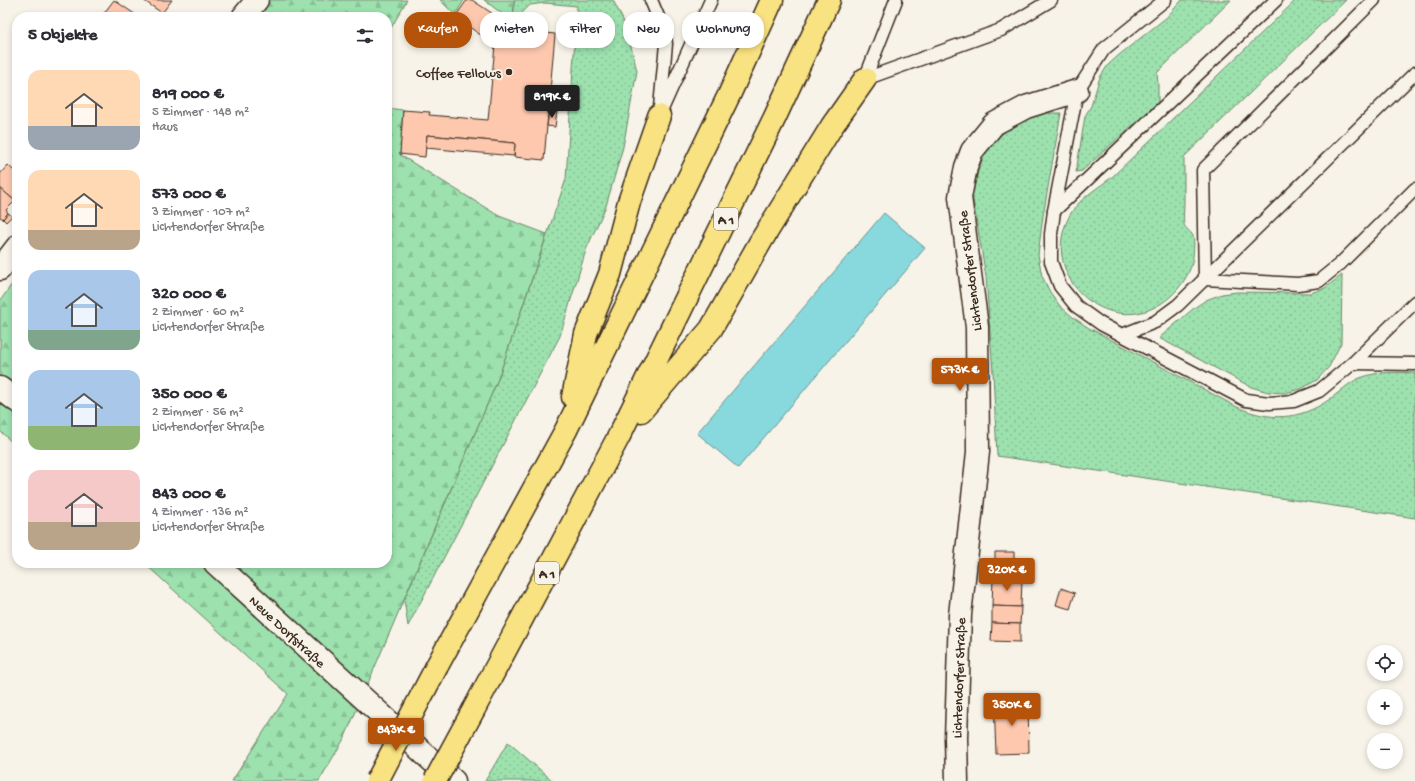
<!DOCTYPE html>
<html lang="de">
<meta charset="utf-8">
<style>
body{margin:0;font-family:"Gochi Hand",sans-serif;background:#f7f7f7;color:#2b2b33;height:100vh;display:flex;flex-direction:column;font-size:15px;white-space:nowrap}
*{box-sizing:border-box;margin:0}
p{font-size:13px;color:#7c7c81}
.icon{flex:none;width:22px;height:22px;fill:none;stroke:currentColor;stroke-width:2;stroke-linecap:round;stroke-linejoin:round}
.map{position:relative;flex:1;overflow:hidden}
.side{position:absolute;left:12px;top:12px;width:380px;height:556px;display:flex;flex-direction:column;background:#fff;border-radius:16px;box-shadow:0 2px 6px #0003}
.side>*{flex:none}
.top-card{position:absolute;left:404px;top:12px;width:380px;height:36px;display:flex;gap:8px}
.buttons{position:absolute;left:1367px;top:645px;display:grid;gap:8px}
.buttons a{display:grid;place-items:center;width:36px;height:36px;border-radius:50%;background:#fff;box-shadow:0 2px 6px #0003;font-size:20px}
.price{position:absolute;translate:-50% -34px;padding:0 9px;border-radius:4px;background:#b45309;color:#fff;font-size:13px;line-height:26px;filter:drop-shadow(0 1px 2px #0008)}
.price::after{content:'';position:absolute;left:50%;top:24px;width:12px;height:9px;margin-left:-6px;background:inherit;clip-path:polygon(0 0,100% 0,50% 100%)}
.price.current{background:#222;color:#fff}
ul{padding:0;list-style:none}
li{display:flex;align-items:center;gap:12px;height:100px;padding:0 16px}
li span{display:grid;place-items:center;flex:none;width:112px;height:80px;border-radius:12px;color:#555}
li>.icon{margin-inline-start:auto}
span .icon{width:48px;height:48px;fill:#fffc;stroke-width:1}
li b{font-size:17px}
h2{display:flex;justify-content:space-between;align-items:center;height:48px;padding:0 16px;font-size:17px}
.chip{padding:0 14px;border-radius:16px;background:#fff;box-shadow:0 2px 6px #0003;font-size:14px;line-height:36px}
.chip.current{background:#b45309;color:#fff}
.map>svg:first-child{display:block}
</style>
<div class="map">
<svg width="1415" height="781" viewBox="0 0 1415 781">
<defs>
<pattern id="grass-dots" width="8" height="8" patternUnits="userSpaceOnUse"><rect width="8" height="8" fill="#9ce1ae"/><path d="M2 2h.1M6 6h.1" fill="none" stroke="#87c195" stroke-width="1.8" stroke-linecap="round"/></pattern>
<pattern id="forest-firs" width="22" height="20" patternUnits="userSpaceOnUse"><rect width="22" height="20" fill="#9ce1ae"/><path d="M5 1l3.5 6h-7zM16 11l3.5 6h-7z" fill="#87c195"/></pattern>
</defs>
<rect width="100%" height="100%" fill="#f7f3e8"/>
<filter id="ink" filterUnits="userSpaceOnUse"><feTurbulence type="fractalNoise" baseFrequency=".025" numOctaves="2"/><feDisplacementMap in="SourceGraphic" scale="8" xChannelSelector="R" yChannelSelector="G"/><feConvolveMatrix kernelMatrix="1 2 1 2 8 2 1 2 1" color-interpolation-filters="sRGB"/></filter>
<g filter="url(#ink)">
<!-- grass -->
<g fill="url(#grass-dots)" stroke="#6c8666">
<polygon points="514,0 613,0 626,26 637,71 623,147 606,206 586,250 560,336 408,626 404,600 498,379 566,179 577,6 545,3 530,5 513,22"/>
<polygon points="1182,0 1231,0 1157,73 1158,84 1158,102 1082,171 1076,172 1085,116 1091,106 1100,77 1108,65 1119,55 1167,17"/>
<path d="M1296 0H1346L1184 157C1184 172 1184 187 1184 202 1184 209 1183 217 1184 224 1185 229 1191 231 1193 236 1195 240 1193 259 1192 263 1189 275 1180 288 1171 296 1115 347 1033 278 1071 213 1080 198 1098 188 1112 177Z"/>
<path d="M1043 113H1061L1043 216 1038 255 1042 276 1050 292 1060 306 1074 318 1089 328 1237 407C1270 421 1299 421 1330 399 1340 392 1348 383 1360 378 1378 371 1396 372 1415 373V518L997 456 993 372 986 277 972 194 980 165 988 149 1000 136 1016 122 1029 117Z"/>
<polygon points="1342,275 1341,343 1329,367 1317,380 1301,389 1285,393 1268,392 1251,387 1159,338 1194,308 1206,300 1222,294 1237,292 1311,293 1325,288"/>
<polygon points="508,742 553,781 485,781"/>
</g>
<!-- forest -->
<g fill="url(#forest-firs)" stroke="#6c8666">
<polygon points="269,0 407,0 387,35 387,17 255,17"/>
<polygon points="440,0 464,0 455,15"/>
<polygon points="484,0 514,0 513,22"/>
<polygon points="387,108 403,110 400,155 499,216 547,234 498,379 345,737 319,781 232,781 288,694 144,563 387,563"/>
<polygon points="17,277 17,447 0,431 0,301"/>
</g>
<!-- water -->
<polygon fill="#88d9de" stroke="#699391" points="884,213 925,248 738,468 697,433"/>
<!-- building -->
<g fill="#fdc8ae" stroke="#3b2a1e">
<polygon points="114,0 139,17 101,17"/>
<polygon points="143,0 172,0 162,13"/>
<polygon points="467,0 472,0 525,35 526,31 555,34 544,160 514,157 515,143 427,135 425,157 400,154 403,110 430,112 429,115 488,120 495,45 455,17"/>
<polygon points="549,111 557,111 555,127 547,126"/>
<polygon points="427,135 515,143 514,156 426,148"/>
<polygon points="8,165 17,174 17,198 15,201 0,188 0,174"/>
<polygon points="0,188 15,201 6,210 8,213 3,219 0,217"/>
<polygon points="8,213 12,216 6,222 3,219"/>
<polygon points="995,552 1014,552 1014,572 995,571"/>
<polygon points="993,577 1022,579 1021,607 992,606"/>
<polygon points="1061,588 1075,593 1070,609 1056,605"/>
<polygon points="992,606 1021,607 1020,624 992,623"/>
<polygon points="992,623 1020,624 1020,642 991,641"/>
<polygon points="1028,700 1029,753 996,754 994,701"/>
</g>
<g fill="none" stroke-linecap="round" stroke-linejoin="round">
<!-- service casing -->
<g stroke="#3b2a1e" stroke-width="15">
<g id="service">
<polyline points="651,0 664,31 666,44 660,107"/>
<polyline points="1165,0 1104,49 1077,91 1054,211 1051,234 1051,262 1060,286 1076,306 1101,324 1246,400 1269,403 1294,401 1319,391 1353,363 1415,302"/>
<polyline points="1374,0 1203,170 1205,279 1298,284 1319,281 1340,264 1415,189"/>
<polyline points="865,79 1001,30 1051,0"/>
<polyline points="865,79 896,0"/>
<polyline points="659,116 711,0"/>
<polyline points="1054,211 1276,0"/>
<polyline points="1122,335 1155,322 1178,305 1415,73"/>
<polyline points="1353,363 1415,364"/>
</g>
</g>
<!-- minor casing -->
<g stroke="#3b2a1e" stroke-width="25">
<g id="minor">
<polyline points="0,388 17,401"/>
<polyline points="215,563 454,781"/>
<polyline points="957,781 956,738 960,615 978,452 977,327 960,197 966,167 972,151 994,124 1026,107 1077,91"/>
</g>
</g>
<!-- tertiary casing -->
<g stroke="#3b2a1e" stroke-width="25">
<g id="tertiary">
<polyline points="243,17 257,0"/>
<polyline points="0,269 17,247"/>
</g>
</g>
<!-- motorway casing -->
<g stroke="#3b2a1e" stroke-width="25">
<g id="motorway">
<polyline points="573,397 586,334 610,274 629,202 659,116"/>
<polyline points="641,411 711,329 761,241 832,126 865,79"/>
<polyline points="437,666 566,430 730,93 772,0"/>
<polyline points="474,709 619,436 775,117 829,0"/>
</g>
</g>
<!-- service -->
<use href="#service" stroke="#f7f3e8" stroke-width="12"/>
<!-- minor -->
<use href="#minor" stroke="#f7f3e8" stroke-width="22"/>
<!-- tertiary -->
<use href="#tertiary" stroke="#f7f3e8" stroke-width="22"/>
<!-- motorway -->
<use href="#motorway" stroke="#f8e281" stroke-width="22"/>
<!-- motorway-bridge casing -->
<g stroke="#3b2a1e" stroke-width="25" stroke-linecap="butt">
<g id="motorway-bridge">
<polyline points="377,781 437,666"/>
<polyline points="435,781 474,709"/>
</g>
</g>
<!-- motorway-bridge -->
<use href="#motorway-bridge" stroke="#f8e281" stroke-width="22"/>
</g>
</g>
<!-- markers -->
<circle fill="#3b2a1e" stroke="#f7f3e8" stroke-width="1.5" cx="509" cy="72" r="4"/>
<g text-anchor="middle" stroke-width="4" stroke-linejoin="round" paint-order="stroke">
<!-- shield labels -->
<g fill="#f7f3e8" stroke="#73665b" stroke-width="1">
<rect x="714" y="208" width="24" height="22" rx="3"/>
<rect x="535" y="562" width="24" height="22" rx="3"/>
</g>
<g font-size="13" font-weight="bold" fill="#3b2a1e">
<text x="726" y="224">A 1</text>
<text x="547" y="578">A 1</text>
</g>
<!-- poi labels -->
<g font-size="14" fill="#3b2a1e" stroke="#f7f3e8" text-anchor="end">
<text x="501" y="77">Coffee Fellows</text>
</g>
<!-- street labels -->
<g font-size="14" fill="#3b2a1e" stroke="#f7f3e8">
<text transform="translate(969 271) rotate(-97)" y="5">Lichtendorfer Straße</text>
<text transform="translate(288 631) rotate(43)" y="5">Neue Dorfstraße</text>
<text transform="translate(958 678) rotate(-88)" y="5">Lichtendorfer Straße</text>
</g>
</g>
</svg>
<div class="buttons">
<a><svg class="icon" aria-label="locate" viewBox="0 0 24 24"><circle cx="12" cy="12" r="6"/><path d="M12 2v4M12 18v4M2 12h4M18 12h4"/></svg></a>
<a>+</a>
<a>−</a>
</div>
<b class="price current" style="left:552px;top:119px">819K €</b>
<b class="price" style="left:960px;top:392px">573K €</b>
<b class="price" style="left:1007px;top:592px">320K €</b>
<b class="price" style="left:1012px;top:727px">350K €</b>
<b class="price" style="left:396px;top:752px">843K €</b>
<div class="top-card">
<a class="chip current">Kaufen</a>
<a class="chip">Mieten</a>
<a class="chip">Filter</a>
<a class="chip">Neu</a>
<a class="chip">Wohnung</a>
</div>
<section class="side">
<h2>5 Objekte<svg class="icon" aria-label="filters" viewBox="0 0 24 24"><path d="M4 7h16M4 17h16"/><circle cx="9" cy="7" r="2"/><circle cx="15" cy="17" r="2"/></svg></h2>
<ul>
<li><span style="background:linear-gradient(#ffd9b3 70%,#9aa5b1 0)"><svg class="icon" aria-label="home" viewBox="0 0 24 24"><path d="M3 11l9-7 9 7M6 9v11h12V9"/></svg></span><div><b>819 000 €</b><p>5 Zimmer · 148 m²</p><p>Haus</p></div></li>
<li><span style="background:linear-gradient(#ffd9b3 75%,#b9a48a 0)"><svg class="icon" aria-label="home" viewBox="0 0 24 24"><path d="M3 11l9-7 9 7M6 9v11h12V9"/></svg></span><div><b>573 000 €</b><p>3 Zimmer · 107 m²</p><p>Lichtendorfer Straße</p></div></li>
<li><span style="background:linear-gradient(#a9c7e8 75%,#7fa58c 0)"><svg class="icon" aria-label="home" viewBox="0 0 24 24"><path d="M3 11l9-7 9 7M6 9v11h12V9"/></svg></span><div><b>320 000 €</b><p>2 Zimmer · 60 m²</p><p>Lichtendorfer Straße</p></div></li>
<li><span style="background:linear-gradient(#a9c7e8 70%,#8fb573 0)"><svg class="icon" aria-label="home" viewBox="0 0 24 24"><path d="M3 11l9-7 9 7M6 9v11h12V9"/></svg></span><div><b>350 000 €</b><p>2 Zimmer · 56 m²</p><p>Lichtendorfer Straße</p></div></li>
<li><span style="background:linear-gradient(#f6c9c9 65%,#b9a48a 0)"><svg class="icon" aria-label="home" viewBox="0 0 24 24"><path d="M3 11l9-7 9 7M6 9v11h12V9"/></svg></span><div><b>843 000 €</b><p>4 Zimmer · 136 m²</p><p>Lichtendorfer Straße</p></div></li>
</ul>
</section>
</div>
